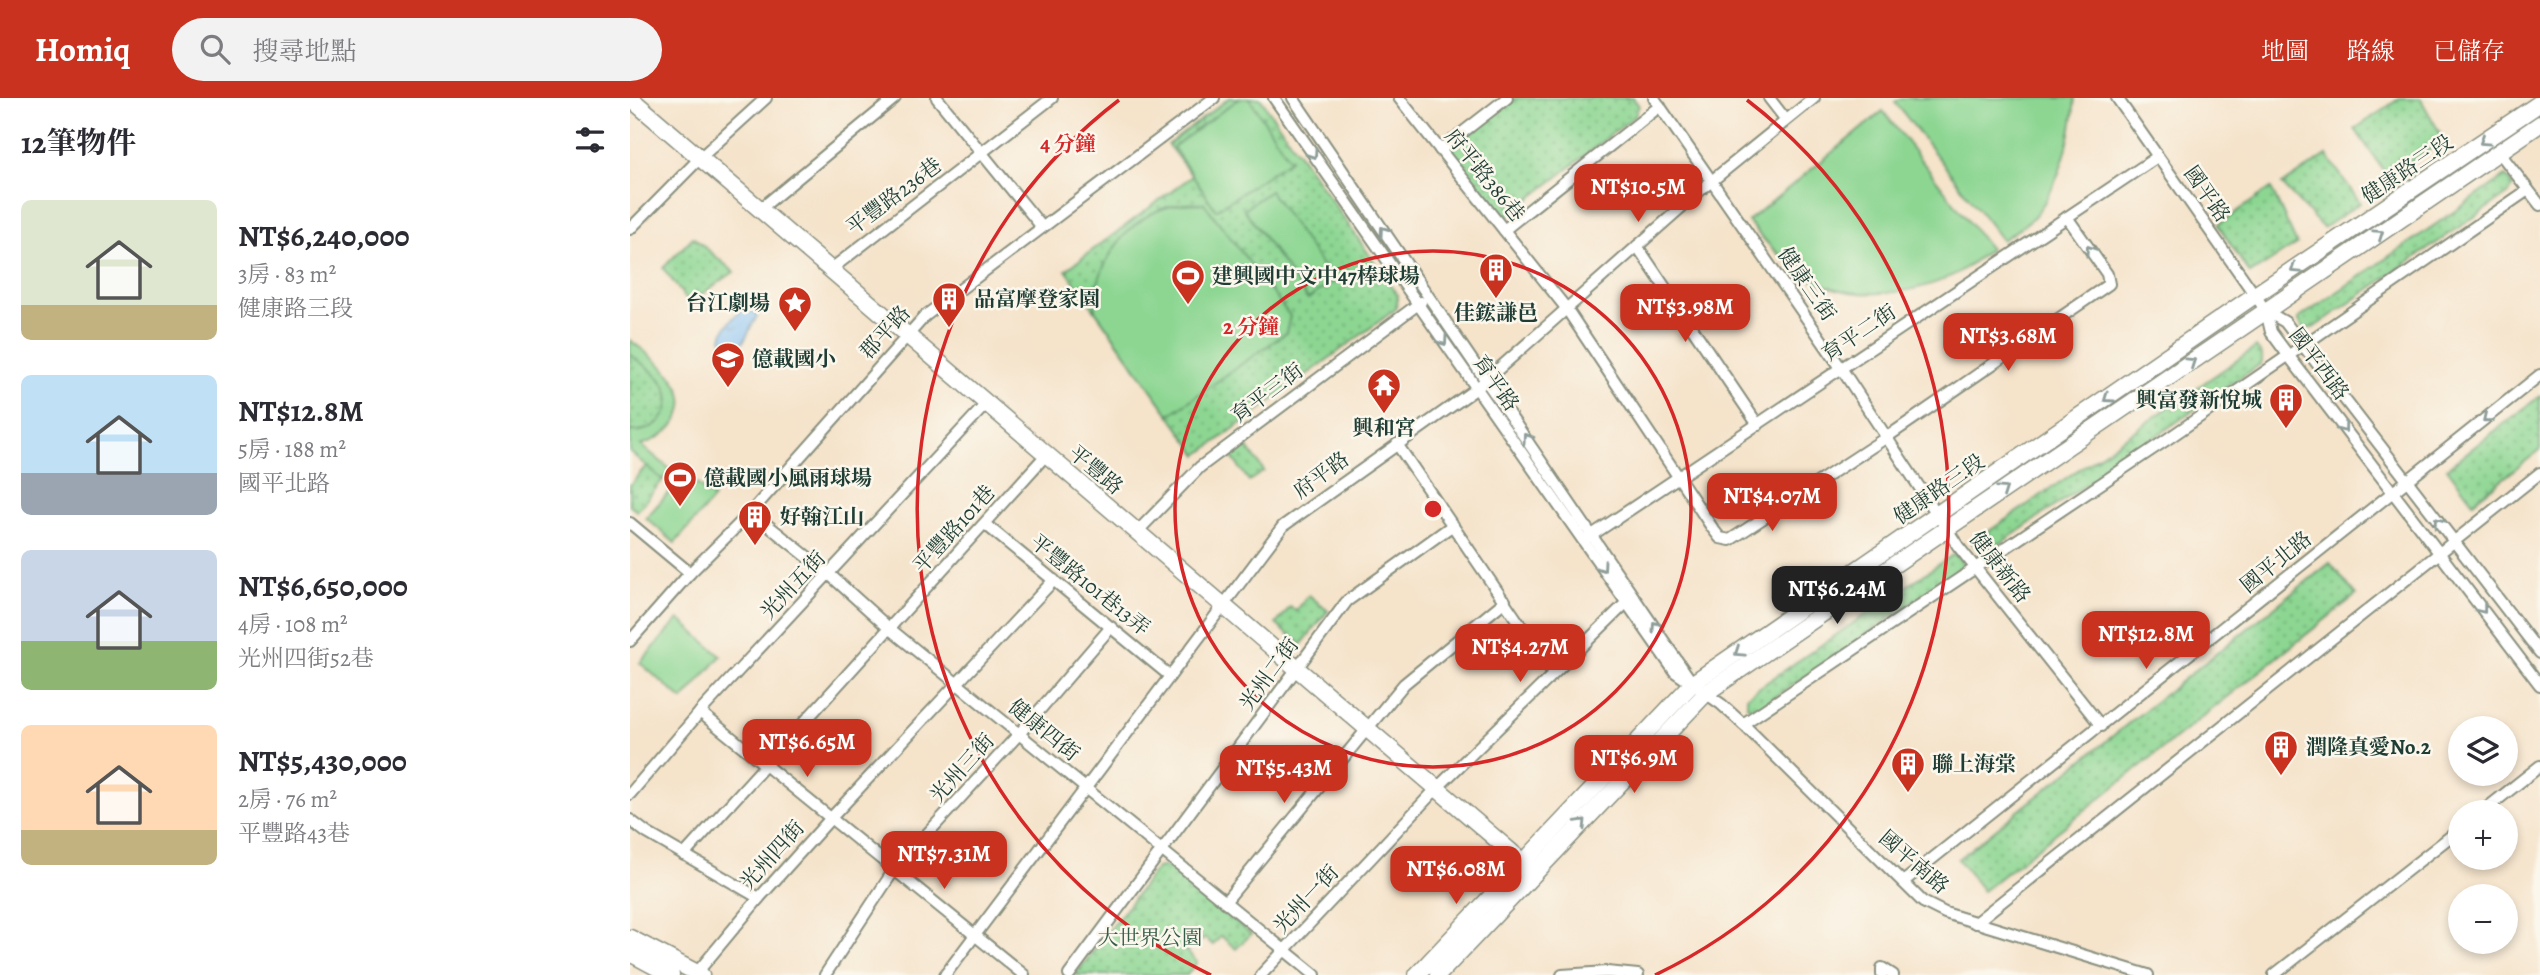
<!DOCTYPE html>
<html lang="zh-TW">
<meta charset="utf-8">
<style>
body{margin:0;font-family:Alegreya,"Noto Serif TC",serif;background:#f2f2f3;color:#2b2b33;height:100vh;display:flex;flex-direction:column;font-size:26px;white-space:nowrap}
*{box-sizing:border-box;margin:0}
p{font-size:23px;color:#7c7c81}
.icon{flex:none;width:38px;height:38px;fill:none;stroke:currentColor;stroke-width:2;stroke-linecap:round;stroke-linejoin:round}
.map{position:relative;flex:1;overflow:hidden}
.drawer{display:flex;flex-direction:column;background:#fff;width:630px}
.drawer>*{flex:none}
.controls{position:absolute;left:1818px;top:618px;display:grid;gap:14px}
.controls a{display:grid;place-items:center;width:70px;height:70px;border-radius:50%;background:#fff;box-shadow:0 4px 10px #0003;font-size:35px}
.price{position:absolute;translate:-50% -60px;padding:0 16px;border-radius:14px;background:#c8321e;color:#fff;font-size:23px;line-height:46px;filter:drop-shadow(0 2px 4px #0008)}
.price::after{content:'';position:absolute;left:50%;top:42px;width:21px;height:16px;margin-left:-10px;background:inherit;clip-path:polygon(0 0,100% 0,50% 100%)}
.price.current{background:#222;color:#fff}
ul{padding:0;list-style:none}
li{display:flex;align-items:center;gap:21px;height:175px;padding:0 21px}
li span{display:grid;place-items:center;flex:none;width:196px;height:140px;border-radius:10px;color:#555}
li>.icon{margin-inline-start:auto}
span .icon{width:84px;height:84px;fill:#fffc;stroke-width:1}
li b{font-size:30px}
h2{display:flex;justify-content:space-between;align-items:center;height:84px;padding:0 21px;font-size:30px}
header{display:flex;align-items:center;gap:42px;box-sizing:border-box;height:98px;padding:0 35px;background:#c8321e;color:#fff}
header strong{font-size:33px}
nav{display:flex;gap:38px;margin-inline-start:auto;font-size:24px}
.search{width:490px;height:63px;background:#f2f2f3;display:flex;align-items:center;gap:18px;box-sizing:border-box;padding:0 24px;border-radius:38px;color:#7c7c81;font-size:26px}
main{display:flex;flex:1;min-height:0}
.map>svg:first-child{display:block}
</style>
<header>
<strong>Homiq</strong>
<div class="search"><svg class="icon" aria-label="search" viewBox="0 0 24 24"><circle cx="10" cy="10" r="6"/><path d="M15 15l6 6"/></svg>搜尋地點</div>
<nav><a>地圖</a><a>路線</a><a>已儲存</a></nav>
</header>
<main>
<section class="drawer">
<h2>12筆物件<svg class="icon" aria-label="filters" viewBox="0 0 24 24"><path d="M4 7h16M4 17h16"/><circle cx="9" cy="7" r="2"/><circle cx="15" cy="17" r="2"/></svg></h2>
<ul>
<li><span style="background:linear-gradient(#dfe7d0 75%,#c2b280 0)"><svg class="icon" aria-label="home" viewBox="0 0 24 24"><path d="M3 11l9-7 9 7M6 9v11h12V9"/></svg></span><div><b>NT$6,240,000</b><p>3房 · 83 m²</p><p>健康路三段</p></div></li>
<li><span style="background:linear-gradient(#bfe0f5 70%,#9aa5b1 0)"><svg class="icon" aria-label="home" viewBox="0 0 24 24"><path d="M3 11l9-7 9 7M6 9v11h12V9"/></svg></span><div><b>NT$12.8M</b><p>5房 · 188 m²</p><p>國平北路</p></div></li>
<li><span style="background:linear-gradient(#c9d6e8 65%,#8fb573 0)"><svg class="icon" aria-label="home" viewBox="0 0 24 24"><path d="M3 11l9-7 9 7M6 9v11h12V9"/></svg></span><div><b>NT$6,650,000</b><p>4房 · 108 m²</p><p>光州四街52巷</p></div></li>
<li><span style="background:linear-gradient(#ffd9b3 75%,#c2b280 0)"><svg class="icon" aria-label="home" viewBox="0 0 24 24"><path d="M3 11l9-7 9 7M6 9v11h12V9"/></svg></span><div><b>NT$5,430,000</b><p>2房 · 76 m²</p><p>平豐路43巷</p></div></li>
</ul>
</section>
<div class="map">
<svg width="1910" height="877" viewBox="0 0 1910 877">
<defs>
<pattern id="green-dots" width="8" height="8" patternUnits="userSpaceOnUse" patternTransform="scale(1.75)"><rect width="8" height="8" fill="#8cd692"/><path d="M2 2h.1M6 6h.1" fill="none" stroke="#72af78" stroke-width="1.8" stroke-linecap="round"/></pattern>
<pattern id="water-ripples" width="26" height="14" patternUnits="userSpaceOnUse" patternTransform="scale(1.75)"><rect width="26" height="14" fill="#81bef4"/><path d="M2 4q2-2 4 0t4 0M15 11q2-2 4 0t4 0" fill="none" stroke="#699cc6"/></pattern>
</defs>
<rect width="100%" height="100%" fill="#fbf7ec"/>
<filter id="ink" filterUnits="userSpaceOnUse"><feTurbulence type="fractalNoise" baseFrequency=".0143" numOctaves="2"/><feDisplacementMap in="SourceGraphic" scale="14" xChannelSelector="R" yChannelSelector="G"/><feConvolveMatrix kernelMatrix="1 2 1 2 8 2 1 2 1" color-interpolation-filters="sRGB"/></filter>
<filter id="wash" filterUnits="userSpaceOnUse"><feTurbulence type="fractalNoise" baseFrequency=".00686" numOctaves="4" result="noise"/><feDisplacementMap in="SourceGraphic" scale="28" xChannelSelector="R" yChannelSelector="G"/><feGaussianBlur stdDeviation="1.57" result="paint"/><feColorMatrix in="noise" values="0 0 0 0 0 0 0 0 0 0 0 0 0 0 0 0 0 1.4 0 .05"/><feComposite in="paint" operator="in"/></filter>
<g filter="url(#wash)">
<rect width="100%" height="100%" fill="#f5e3ca"/>
<!-- green -->
<g fill="url(#green-dots)" stroke="#568a63" stroke-width="2">
<polygon points="599,0 630,0 768,198 766,211 568,357 436,172 562,78 538,47"/>
<polygon points="885,0 1003,0 1009,8 1005,18 878,118 870,117 822,58 822,49"/>
<polygon points="1770,0 1790,0 1814,42 1758,79 1725,31"/>
<polygon points="1697,57 1730,105 1693,130 1652,87"/>
<polygon points="1876,78 1883,88 1879,95 1683,230 1673,230 1668,221"/>
<polygon points="1641,90 1667,146 1620,176 1588,127"/>
<polygon points="63,139 104,174 59,205 33,170"/>
<polygon points="1626,249 1632,257 1632,265 1361,452 1351,454 1342,445"/>
<path d="M0 256C11 265 26 274 34 286 49 311 25 337 0 333Z"/>
<polygon points="1910,298 1910,352 1843,404 1817,370"/>
<polygon points="615,345 634,373 619,383 599,355"/>
<polygon points="16,368 33,382 7,413 0,408 0,387"/>
<polygon points="1324,456 1328,458 1333,467 1331,471 1128,611 1117,608 1117,598"/>
<polygon points="1700,465 1726,497 1353,793 1328,761"/>
<polygon points="679,497 698,513 671,547 646,526 660,509 666,513"/>
<polygon points="537,768 621,836 606,851 591,838 583,847 575,840 572,843 567,840 555,852 567,864 557,877 445,877 527,770"/>
</g>
<!-- pitch -->
<g fill="#8cd692" stroke="#568a63" stroke-width="2">
<polygon points="610,0 619,0 660,62 586,112 543,49"/>
<path d="M1271 0H1445C1442 38 1431 84 1407 115 1398 126 1384 134 1372 142L1265 4Z"/>
<path d="M1253 13 1360 151C1350 159 1340 167 1329 174 1294 194 1236 203 1197 188 1165 176 1139 149 1118 123Z"/>
<polygon points="640,93 703,183 678,201 614,111"/>
<path d="M574 105 660 218 656 235 542 315H538L465 212C463 167 500 115 546 107 555 105 565 106 574 105Z"/>
<path d="M0 242C14 253 30 264 41 278 68 310 42 337 11 347L41 372 33 382 0 354V333C25 337 49 311 34 286 26 274 11 265 0 256Z"/>
<polygon points="55,376 84,400 45,445 16,420"/>
<polygon points="49,521 91,558 53,602 10,565"/>
</g>
<!-- water -->
<path fill="url(#water-ripples)" stroke="#507e94" stroke-width="2" d="M120 209 127 212 128 216 114 243 107 250 92 244C91 230 106 214 120 209Z"/>
</g>
<g filter="url(#ink)">
<g fill="none" stroke-linecap="round" stroke-linejoin="round">
<!-- street casing -->
<g stroke="#8a907f" stroke-width="14">
<g id="street">
<polyline points="307,0 412,129"/>
<polyline points="644,0 1045,574 1091,606 1113,626 1293,804 1315,815 1518,877"/>
<polyline points="663,0 1061,583"/>
<polyline points="769,0 936,210 1083,431 1090,440 1100,442 1257,339 1479,186 1477,176 1437,119"/>
<polyline points="1024,0 1211,270 1328,448 1471,628"/>
<polyline points="1139,0 1156,22"/>
<polyline points="1487,0 1636,213 1641,234 1658,257 1910,587"/>
<polyline points="810,52 877,0"/>
<polyline points="1869,54 1910,107"/>
<polyline points="129,112 265,0"/>
<polyline points="0,131 70,60 136,0"/>
<polyline points="874,132 1030,8"/>
<polyline points="1007,148 1128,327"/>
<polyline points="200,172 422,0"/>
<polyline points="1636,213 1655,224 1910,555"/>
<polyline points="767,346 923,575"/>
<polyline points="121,414 199,476 260,531 685,877"/>
<polyline points="0,425 60,475"/>
<polyline points="355,426 540,578"/>
<polyline points="507,434 570,369 791,204"/>
<polyline points="959,439 1527,59"/>
<polyline points="0,543 60,475 121,414 295,218 584,0"/>
<polyline points="70,614 394,877"/>
<polyline points="1113,626 1539,340 1898,92"/>
<polyline points="0,696 70,614 356,306"/>
<polyline points="1852,714 1910,668"/>
<polyline points="0,722 17,735 129,800"/>
<polyline points="54,757 416,357"/>
<polyline points="1273,784 1910,277"/>
<polyline points="595,804 774,586 875,503"/>
<polyline points="1345,825 1910,375"/>
<polyline points="65,877 129,800 201,720 424,482"/>
<polyline points="195,877 264,772 389,636 481,529"/>
<polyline points="315,877 653,428 847,290 1073,90 1184,0"/>
<polyline points="439,877 717,503 823,427"/>
<polyline points="631,877 807,690 996,505"/>
<polyline points="932,877 977,874 1008,877"/>
<polyline points="1252,877 1252,870 1263,877"/>
<polyline points="1644,877 1830,731"/>
</g>
</g>
<!-- secondary casing -->
<g stroke="#8a907f" stroke-width="19">
<g id="secondary">
<polyline points="0,0 900,770"/>
<polyline points="0,840 71,877"/>
<polyline points="0,855 41,877"/>
<polyline points="787,877 1063,585 1625,197 1910,5"/>
<polyline points="808,877 1076,595 1910,26"/>
</g>
</g>
<!-- street -->
<use href="#street" stroke="#fff" stroke-width="10"/>
<!-- secondary -->
<use href="#secondary" stroke="#fff" stroke-width="16"/>
</g>
<!-- one-way arrows -->
<defs><path id="oneway-chevron" d="M-2-3.5L2.5 0L-2 3.5" fill="none" stroke-width="1.6" stroke-linecap="round" stroke-linejoin="round" transform="scale(1.75)"/></defs>
<g stroke="#8f9e9a">
<use href="#oneway-chevron" transform="translate(1854 43) rotate(146)"/>
<use href="#oneway-chevron" transform="translate(683 56) rotate(55)"/>
<use href="#oneway-chevron" transform="translate(754 133) rotate(-125)"/>
<use href="#oneway-chevron" transform="translate(1749 136) rotate(-34)"/>
<use href="#oneway-chevron" transform="translate(1460 152) rotate(-125)"/>
<use href="#oneway-chevron" transform="translate(1665 171) rotate(146)"/>
<use href="#oneway-chevron" transform="translate(813 243) rotate(55)"/>
<use href="#oneway-chevron" transform="translate(1561 264) rotate(-34)"/>
<use href="#oneway-chevron" transform="translate(1478 300) rotate(145)"/>
<use href="#oneway-chevron" transform="translate(1857 320) rotate(141)"/>
<use href="#oneway-chevron" transform="translate(1713 330) rotate(53)"/>
<use href="#oneway-chevron" transform="translate(897 340) rotate(-125)"/>
<use href="#oneway-chevron" transform="translate(1373 392) rotate(-34)"/>
<use href="#oneway-chevron" transform="translate(1808 424) rotate(-127)"/>
<use href="#oneway-chevron" transform="translate(972 469) rotate(55)"/>
<use href="#oneway-chevron" transform="translate(1852 511) rotate(52)"/>
<use href="#oneway-chevron" transform="translate(1026 528) rotate(-124)"/>
<use href="#oneway-chevron" transform="translate(1109 554) rotate(146)"/>
<use href="#oneway-chevron" transform="translate(952 725) rotate(-46)"/>
</g>
</g>
<!-- distance rings -->
<g fill="none" stroke="#d62828" stroke-width="3.5">
<circle cx="803" cy="411" r="258"/>
<path d="M581 877A516 516 0 0 1 489 2M1117 2A516 516 0 0 1 1025 877"/>
</g>
<!-- icons -->
<defs>
<g id="building-pin" transform="scale(1.75)"><path d="M0 17L-7.5 6A9.5 9.5 0 1 1 7.5 6Z" fill="#c8321e" stroke="#fbf7ec"/><path d="M-4-6H4V6H1V3H-1V6H-4ZM-2.5-4.3h1.7v1.8h-1.7ZM.8-4.3h1.7v1.8H.8ZM-2.5-1h1.7V.8h-1.7ZM.8-1h1.7V.8H.8Z" fill="#fff"/></g>
<g id="stadium-pin" transform="scale(1.75)"><path d="M0 17L-7.5 6A9.5 9.5 0 1 1 7.5 6Z" fill="#c8321e" stroke="#fbf7ec"/><path d="M0-5a6.5 5 0 1 0 0 10a6.5 5 0 1 0 0-10ZM-3.5-1.8h7v3.6h-7Z" fill="#fff"/></g>
<g id="sight-pin" transform="scale(1.75)"><path d="M0 17L-7.5 6A9.5 9.5 0 1 1 7.5 6Z" fill="#c8321e" stroke="#fbf7ec"/><path d="M0-6L1.8-2.2L6-1.7L2.9 1.2L3.7 5.4L0 3.3L-3.7 5.4L-2.9 1.2L-6-1.7L-1.8-2.2Z" fill="#fff"/></g>
<g id="school-pin" transform="scale(1.75)"><path d="M0 17L-7.5 6A9.5 9.5 0 1 1 7.5 6Z" fill="#c8321e" stroke="#fbf7ec"/><path d="M0-5L7-2L0 1L-7-2ZM-4 1L0 2.5L4 1V4Q0 6-4 4Z" fill="#fff"/></g>
<g id="temple-pin" transform="scale(1.75)"><path d="M0 17L-7.5 6A9.5 9.5 0 1 1 7.5 6Z" fill="#c8321e" stroke="#fbf7ec"/><path d="M0-6L5-2H3V0L6.5 2.5H4V6H1.5V3h-3V6H-4V2.5H-6.5L-3 0V-2H-5Z" fill="#fff"/></g>
</defs>
<g fill-rule="evenodd">
<use href="#building-pin" x="866" y="172"/>
<use href="#stadium-pin" x="558" y="178"/>
<use href="#building-pin" x="319" y="201"/>
<use href="#sight-pin" x="165" y="205"/>
<use href="#school-pin" x="98" y="261"/>
<use href="#temple-pin" x="754" y="287"/>
<use href="#building-pin" x="1656" y="302"/>
<use href="#stadium-pin" x="50" y="380"/>
<use href="#building-pin" x="125" y="419"/>
<use href="#building-pin" x="1651" y="649"/>
<use href="#building-pin" x="1278" y="666"/>
</g>
<g text-anchor="middle" stroke-width="5" stroke-linejoin="round" paint-order="stroke">
<!-- street labels -->
<g font-size="21" fill="#1f3d34" stroke="#fbf7ec">
<text transform="translate(1777 71) rotate(-34)" y="7">健康路三段</text>
<text transform="translate(855 77) rotate(51)" y="7">府平路386巷</text>
<text transform="translate(1577 96) rotate(55)" y="7">國平路</text>
<text transform="translate(264 98) rotate(-37)" y="7">平豐路236巷</text>
<text transform="translate(1177 186) rotate(55)" y="7">健康三街</text>
<text transform="translate(255 234) rotate(-48)" y="7">郡平路</text>
<text transform="translate(1229 235) rotate(-34)" y="7">育平二街</text>
<text transform="translate(1689 266) rotate(53)" y="7">國平西路</text>
<text transform="translate(866 285) rotate(55)" y="7">育平路</text>
<text transform="translate(637 295) rotate(-37)" y="7">育平三街</text>
<text transform="translate(466 372) rotate(40)" y="7">平豐路</text>
<text transform="translate(691 377) rotate(-36)" y="7">府平路</text>
<text transform="translate(1309 391) rotate(-35)" y="7">健康路三段</text>
<text transform="translate(324 431) rotate(-48)" y="7">平豐路101巷</text>
<text transform="translate(1646 464) rotate(-39)" y="7">國平北路</text>
<text transform="translate(1370 469) rotate(52)" y="7">健康新路</text>
<text transform="translate(163 487) rotate(-47)" y="7">光州五街</text>
<text transform="translate(460 487) rotate(39)" y="7">平豐路101巷13弄</text>
<text transform="translate(639 576) rotate(-54)" y="7">光州二街</text>
<text transform="translate(414 632) rotate(39)" y="7">健康四街</text>
<text transform="translate(332 670) rotate(-48)" y="7">光州三街</text>
<text transform="translate(142 757) rotate(-48)" y="7">光州四街</text>
<text transform="translate(1284 764) rotate(41)" y="7">國平南路</text>
<text transform="translate(676 801) rotate(-47)" y="7">光州一街</text>
</g>
<!-- poi labels -->
<g font-size="21" font-weight="bold" fill="#1f3d34" stroke="#fbf7ec" text-anchor="start">
<text x="582" y="185">建興國中文中47棒球場</text>
<text x="344" y="208">品富摩登家園</text>
<text x="140" y="212" text-anchor="end">台江劇場</text>
<text x="866" y="222" text-anchor="middle">佳鋐謙邑</text>
<text x="122" y="268">億載國小</text>
<text x="1632" y="309" text-anchor="end">興富發新悅城</text>
<text x="754" y="337" text-anchor="middle">興和宮</text>
<text x="74" y="387">億載國小風雨球場</text>
<text x="150" y="426">好翰江山</text>
<text x="1676" y="656">潤隆真愛No.2</text>
<text x="1302" y="673">聯上海棠</text>
</g>
<!-- park labels -->
<g font-size="21" fill="#355c47" stroke="#fbf7ec">
<text x="520" y="847">大世界公園</text>
</g>
</g>
<circle cx="803" cy="411" r="10" fill="#d62828" stroke="#fbf7ec" stroke-width="3.5"/>
<g font-size="21" text-anchor="middle" font-weight="bold" fill="#d62828" stroke="#fbf7ec" stroke-width="5" stroke-linejoin="round" paint-order="stroke">
<text x="438" y="53">4 分鐘</text>
<text x="621" y="236">2 分鐘</text>
</g>
</svg>
<div class="controls">
<a><svg class="icon" aria-label="layers" viewBox="0 0 24 24"><path d="M12 4l9 5-9 5-9-5zM3 14l9 5 9-5"/></svg></a>
<a>+</a>
<a>−</a>
</div>
<b class="price" style="left:1008px;top:126px">NT$10.5M</b>
<b class="price" style="left:1055px;top:246px">NT$3.98M</b>
<b class="price" style="left:1378px;top:275px">NT$3.68M</b>
<b class="price" style="left:1142px;top:435px">NT$4.07M</b>
<b class="price current" style="left:1207px;top:528px">NT$6.24M</b>
<b class="price" style="left:1516px;top:573px">NT$12.8M</b>
<b class="price" style="left:890px;top:586px">NT$4.27M</b>
<b class="price" style="left:177px;top:681px">NT$6.65M</b>
<b class="price" style="left:1004px;top:697px">NT$6.9M</b>
<b class="price" style="left:654px;top:707px">NT$5.43M</b>
<b class="price" style="left:314px;top:793px">NT$7.31M</b>
<b class="price" style="left:826px;top:808px">NT$6.08M</b>
</div>
</main>
